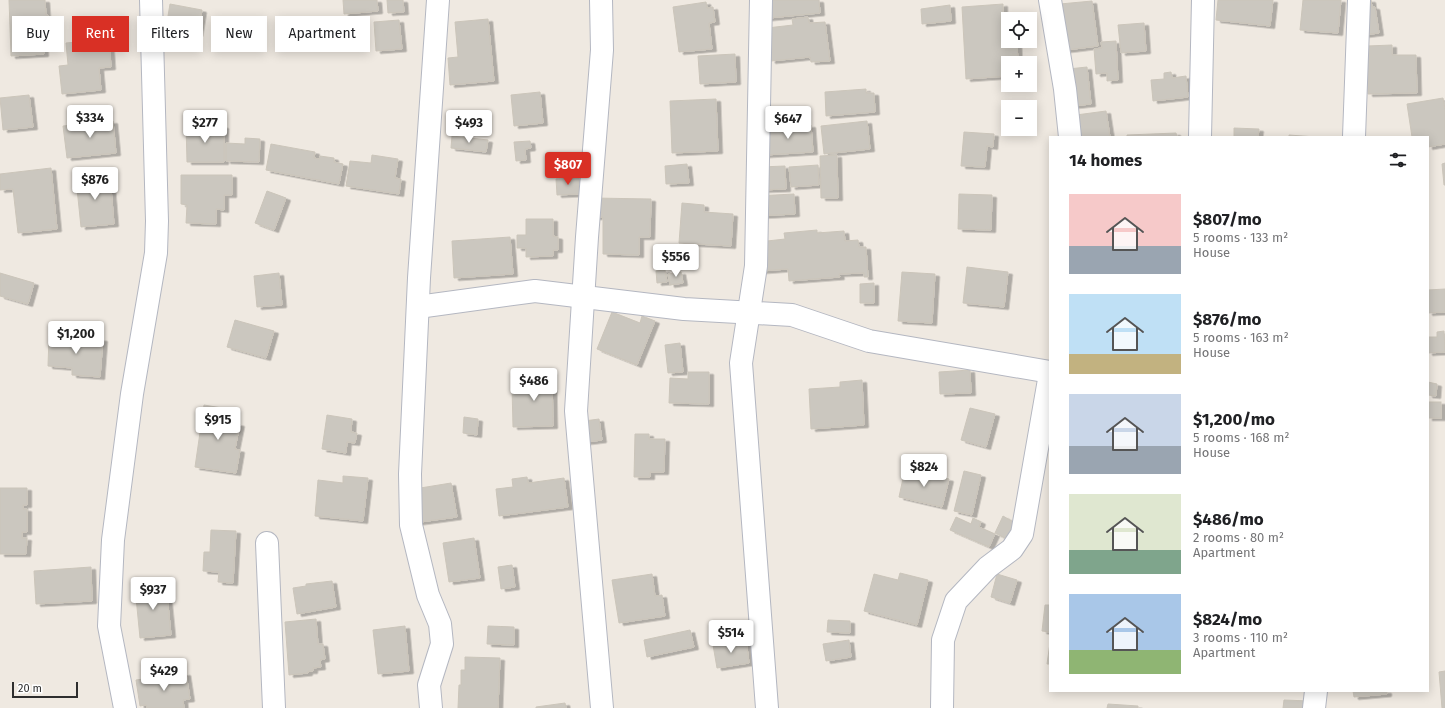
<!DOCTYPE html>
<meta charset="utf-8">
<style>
body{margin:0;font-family:"Fira Sans",sans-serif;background:#f2f2f2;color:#202124;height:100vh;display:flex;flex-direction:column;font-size:15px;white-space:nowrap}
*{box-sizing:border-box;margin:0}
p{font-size:13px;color:#757577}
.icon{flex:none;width:22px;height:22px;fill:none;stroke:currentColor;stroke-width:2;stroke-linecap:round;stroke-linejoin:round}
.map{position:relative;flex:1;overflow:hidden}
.side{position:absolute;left:1049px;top:136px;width:380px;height:556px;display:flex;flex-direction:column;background:#fff;border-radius:0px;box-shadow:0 2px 10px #0003}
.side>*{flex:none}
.top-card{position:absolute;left:12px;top:16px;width:380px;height:36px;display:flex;gap:8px}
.fabs{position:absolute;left:1001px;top:12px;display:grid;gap:8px}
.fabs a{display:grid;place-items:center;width:36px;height:36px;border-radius:0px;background:#fff;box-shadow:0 2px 10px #0003;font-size:20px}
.scale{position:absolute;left:12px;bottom:10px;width:66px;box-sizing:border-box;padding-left:4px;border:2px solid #2e2e2e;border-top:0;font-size:11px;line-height:14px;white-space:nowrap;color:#2e2e2e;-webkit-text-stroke:3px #fff;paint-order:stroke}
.price{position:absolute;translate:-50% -34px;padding:0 9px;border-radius:4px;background:#fff;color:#222;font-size:13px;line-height:26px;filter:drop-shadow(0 1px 2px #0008)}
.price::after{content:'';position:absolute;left:50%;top:24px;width:12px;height:9px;margin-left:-6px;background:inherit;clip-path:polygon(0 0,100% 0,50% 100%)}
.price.active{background:#d93025;color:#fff}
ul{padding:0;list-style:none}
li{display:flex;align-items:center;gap:12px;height:100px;padding:0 20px}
li span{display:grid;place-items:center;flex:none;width:112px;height:80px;border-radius:0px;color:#555}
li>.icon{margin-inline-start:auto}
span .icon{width:48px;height:48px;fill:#fffc;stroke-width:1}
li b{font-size:17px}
h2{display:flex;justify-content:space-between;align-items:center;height:48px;padding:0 20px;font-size:17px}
.pill{padding:0 14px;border-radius:0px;background:#fff;box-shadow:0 2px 10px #0003;font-size:14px;line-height:36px}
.pill.active{background:#d93025;color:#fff}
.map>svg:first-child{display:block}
</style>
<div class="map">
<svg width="1445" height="708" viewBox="0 0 1445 708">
<defs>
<filter id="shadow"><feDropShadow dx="4.5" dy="2.5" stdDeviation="0" flood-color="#0004"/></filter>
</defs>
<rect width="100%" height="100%" fill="#efe9e1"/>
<!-- building -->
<g fill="#cbc7bf" stroke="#cbc5ba" filter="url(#shadow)">
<polygon points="9,0 45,0 46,15 48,15 49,30 43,30 44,54 11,56"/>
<polygon points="343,0 377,0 378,11 344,14"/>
<polygon points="387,0 403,0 404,12 388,13"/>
<polygon points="757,0 819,0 820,13 759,19"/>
<polygon points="1218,0 1273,0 1270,26 1216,20"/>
<polygon points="1303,0 1341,0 1338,33 1300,30"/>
<polygon points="1358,0 1371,0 1372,7 1375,7 1379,33 1363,35"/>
<polygon points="1092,1 1098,46 1066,50 1060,4"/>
<polygon points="706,2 707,8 713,7 715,22 709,23 712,49 679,52 673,7"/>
<polygon points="170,4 202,10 198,34 166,28"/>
<polygon points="1003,4 1003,15 1016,14 1016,19 1008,19 1008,36 1007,37 1007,42 1017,42 1018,63 1008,63 1008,76 966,79 962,7"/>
<polygon points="950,5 951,21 922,24 921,9"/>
<polygon points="808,17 809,23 825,22 830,61 811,62 810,57 771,61 767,28 793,25 792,19"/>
<polygon points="488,19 494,81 450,85 448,58 458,57 455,22"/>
<polygon points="399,20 402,49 376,51 374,22"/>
<polygon points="1144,23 1146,51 1121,53 1118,25"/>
<polygon points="109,39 111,67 99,68 101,90 62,94 59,66 68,65 66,43"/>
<polygon points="1116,41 1118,80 1107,81 1107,73 1096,74 1094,49 1102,48 1101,42"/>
<polygon points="1392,45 1392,55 1416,55 1417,93 1368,94 1367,46"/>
<polygon points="735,54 736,82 700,84 698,56"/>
<polygon points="1087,67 1091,104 1063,107 1059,70"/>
<polygon points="1171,72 1172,78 1186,76 1188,97 1153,101 1151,80 1164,79 1164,73"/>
<polygon points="866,89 866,93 874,93 875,112 826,116 825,92"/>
<polygon points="540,92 543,123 514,126 511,95"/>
<polygon points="29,95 33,127 3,130 0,98"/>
<polygon points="1443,98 1445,109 1445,144 1428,147 1428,137 1412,137 1407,104"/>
<polygon points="716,99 718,151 672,153 670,101"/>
<polygon points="1106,111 1110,137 1078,137 1076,115"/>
<polygon points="113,121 116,153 67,158 63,126"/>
<polygon points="867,121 870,149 824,154 821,126"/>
<polygon points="186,125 224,126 224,162 187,162"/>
<polygon points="811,125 813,152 765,155 763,128"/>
<polygon points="1234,128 1259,129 1258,137 1234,137"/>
<polygon points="964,132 994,134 993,147 987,146 985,167 961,166"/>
<polygon points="1176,133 1177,137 1127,137 1127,135"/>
<polygon points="1289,135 1316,137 1289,137"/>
<polygon points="452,136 488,140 486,152 451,148"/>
<polygon points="245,138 260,139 259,162 226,161 226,143 245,144"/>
<polygon points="530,141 531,148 525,149 526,160 516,161 514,142"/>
<polygon points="271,144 315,152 314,158 319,159 320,156 334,158 334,162 343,164 339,184 266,170"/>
<polygon points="372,155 398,159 395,178 401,179 399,194 346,186 350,161 371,163"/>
<polygon points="837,155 838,198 821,198 820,156"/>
<polygon points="1445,163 1445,185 1444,185 1442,164"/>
<polygon points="687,164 689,183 666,184 665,166"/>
<polygon points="818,165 819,185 791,187 789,167"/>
<polygon points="785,166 786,189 760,190 760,167"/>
<polygon points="51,168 57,229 18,233 13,189 0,190 0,174"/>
<polygon points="181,175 232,175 232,195 224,195 224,210 216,209 216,224 186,223 187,205 181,204"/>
<polygon points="110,176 114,224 81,227 76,179"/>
<polygon points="579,178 579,194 557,195 556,179"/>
<polygon points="267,191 286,198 274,230 255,223"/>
<polygon points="794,194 795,214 757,216 756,196"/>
<polygon points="959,194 992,195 991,230 958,229"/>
<polygon points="594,198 651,199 650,237 639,237 639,255 603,254 603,217 593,217"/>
<polygon points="682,203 704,205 704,212 733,214 731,246 679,243"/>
<polygon points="526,219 553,219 553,236 558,237 558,250 553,250 553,256 526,257 526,248 517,248 517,235 526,235"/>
<polygon points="817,230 817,233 844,231 845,241 858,240 859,247 866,247 868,277 864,277 864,273 839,274 840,277 789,281 788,269 761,271 758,242 785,239 784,233"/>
<polygon points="510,237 513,274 454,278 452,241"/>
<polygon points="967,267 1008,272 1004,307 963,303"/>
<polygon points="665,270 667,282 657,283 656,271"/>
<polygon points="681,272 683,283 670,285 668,274"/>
<polygon points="902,272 935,274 932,323 898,321"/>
<polygon points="0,273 34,283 28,304 0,296"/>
<polygon points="279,273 282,305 257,307 254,276"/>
<polygon points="874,283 874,303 860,303 860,284"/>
<polygon points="1445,289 1445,312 1428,313 1428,290"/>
<polygon points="612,312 640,323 642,316 655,321 637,365 597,349"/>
<polygon points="235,320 274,331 266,358 227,347"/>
<polygon points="1444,331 1445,352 1428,353 1428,337 1437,337 1437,332"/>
<polygon points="49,336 103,339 100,377 72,375 72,368 48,366"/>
<polygon points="680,343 683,372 668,373 665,345"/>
<polygon points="970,370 971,393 940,394 939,372"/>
<polygon points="538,372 552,372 553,426 513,427 512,387 522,387 521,379 538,378"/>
<polygon points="688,372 709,372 709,404 669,403 670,378 688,379"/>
<polygon points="862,380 864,425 811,429 809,389 840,387 840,382"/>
<polygon points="1428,382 1437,384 1436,396 1428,395"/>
<rect x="1428" y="402" width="13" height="16"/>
<polygon points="204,405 234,410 231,423 240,424 235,449 240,450 236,473 195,467"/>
<polygon points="970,408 995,414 986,447 961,440"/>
<polygon points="327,415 352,419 351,432 357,433 355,443 347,442 346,453 322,449"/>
<polygon points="464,417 478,419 477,435 463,433"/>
<polygon points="599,419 602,440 586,442 584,421"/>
<polygon points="635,434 649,434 649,439 665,439 664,472 650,472 650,477 634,477"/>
<polygon points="905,469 949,479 942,507 899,497"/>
<polygon points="964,471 981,475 972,515 954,511"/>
<polygon points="343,476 368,478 363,521 315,516 318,480 343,483"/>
<polygon points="527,477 528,483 564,478 568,507 499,516 496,489 513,487 512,479"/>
<polygon points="451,483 457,517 413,523 408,490"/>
<polygon points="0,488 27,488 27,505 23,505 23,509 27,509 27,532 22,532 22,538 27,538 26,554 0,554"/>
<polygon points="1003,516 1017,524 1009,540 995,533"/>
<polygon points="956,517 971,524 973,518 981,522 979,527 995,534 989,547 950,530"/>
<polygon points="211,530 236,531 233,583 218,582 219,572 203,571 204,552 210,552"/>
<polygon points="474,538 480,578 449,582 443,543"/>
<polygon points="512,565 515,587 501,589 498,567"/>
<polygon points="91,567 92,601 36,604 34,571"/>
<polygon points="900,573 928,580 917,625 864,611 874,574 898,580"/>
<polygon points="652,574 655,596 662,595 665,616 619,623 612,580"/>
<polygon points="997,574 1017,580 1010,603 991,597"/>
<polygon points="332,581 336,607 297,614 293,588 306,586 306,584"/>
<polygon points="166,584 171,635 140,638 135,587"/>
<polygon points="1045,605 1050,605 1050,632 1042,631"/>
<polygon points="316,619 318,644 323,644 325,659 320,660 321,667 313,668 313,671 308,671 308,673 289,675 285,622"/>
<polygon points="828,620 850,621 850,633 827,632"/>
<polygon points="405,626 409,671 378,674 373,630"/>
<polygon points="488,626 514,627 514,645 487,644"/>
<polygon points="690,630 694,647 647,657 644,640"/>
<polygon points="746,639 749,663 717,668 713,645"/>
<polygon points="849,640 851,657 826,661 823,644"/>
<polygon points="1050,643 1050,664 1047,664"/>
<polygon points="465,657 500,658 498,708 458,708 459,685 461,685 461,670 465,670"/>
<polygon points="1445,671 1445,708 1442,708 1439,672"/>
<polygon points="186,673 190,699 183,700 184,708 147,708 146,705 140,706 136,680"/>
<polygon points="1353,691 1387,691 1387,694 1354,697"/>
<polygon points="1284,700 1310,701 1310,708 1283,708"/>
<polygon points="565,703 566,708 536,708 536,707"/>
<polygon points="1108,704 1138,706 1138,708 1107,708"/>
</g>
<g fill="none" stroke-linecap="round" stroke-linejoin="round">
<!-- minor casing -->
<g stroke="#b4b7c1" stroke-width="24">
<g id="minor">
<polyline points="601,0 602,50 587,237 576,411 602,708"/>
<polyline points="761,0 756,266 741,363 767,708"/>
<polyline points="1050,0 1065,89 1070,137"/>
<polyline points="1200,137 1203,0"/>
<polyline points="1354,137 1359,0"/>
<polyline points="418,307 535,291 684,309 792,315 869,341 1050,372"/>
<polyline points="267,543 274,708"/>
<polyline points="125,708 109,626 113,540 132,394 156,253 157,221 151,0"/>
<polyline points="431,708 429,685 442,644 440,624 428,595 411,525 410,474 419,278 438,0"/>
<polyline points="942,708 943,640 956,601 988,567 1012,549 1022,534 1050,374"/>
<polyline points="1314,708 1316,691"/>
</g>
</g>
<!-- minor -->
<use href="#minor" stroke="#fff" stroke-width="22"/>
</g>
</svg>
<div class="fabs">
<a><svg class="icon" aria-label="locate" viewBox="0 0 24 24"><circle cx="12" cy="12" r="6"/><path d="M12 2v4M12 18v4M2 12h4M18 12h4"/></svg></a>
<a>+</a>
<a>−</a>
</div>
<div class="scale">20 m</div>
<b class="price" style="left:90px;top:139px">$334</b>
<b class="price" style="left:788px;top:140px">$647</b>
<b class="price" style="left:205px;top:144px">$277</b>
<b class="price" style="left:469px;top:144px">$493</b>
<b class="price active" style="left:568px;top:186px">$807</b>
<b class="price" style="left:95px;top:201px">$876</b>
<b class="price" style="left:676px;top:278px">$556</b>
<b class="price" style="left:76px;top:355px">$1,200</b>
<b class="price" style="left:534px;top:402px">$486</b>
<b class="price" style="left:218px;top:441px">$915</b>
<b class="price" style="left:924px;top:488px">$824</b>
<b class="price" style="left:153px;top:611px">$937</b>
<b class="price" style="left:731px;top:654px">$514</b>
<b class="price" style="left:164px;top:692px">$429</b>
<div class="top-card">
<a class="pill">Buy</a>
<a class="pill active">Rent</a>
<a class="pill">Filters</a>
<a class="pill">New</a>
<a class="pill">Apartment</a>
</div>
<section class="side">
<h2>14 homes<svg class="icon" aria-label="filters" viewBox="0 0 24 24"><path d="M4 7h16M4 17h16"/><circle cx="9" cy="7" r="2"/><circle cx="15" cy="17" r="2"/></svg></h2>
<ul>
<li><span style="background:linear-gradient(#f6c9c9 65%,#9aa5b1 0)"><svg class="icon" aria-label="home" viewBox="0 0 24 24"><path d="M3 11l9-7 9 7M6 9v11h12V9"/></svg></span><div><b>$807/mo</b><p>5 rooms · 133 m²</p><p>House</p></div></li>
<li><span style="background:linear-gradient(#bfe0f5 75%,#c2b280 0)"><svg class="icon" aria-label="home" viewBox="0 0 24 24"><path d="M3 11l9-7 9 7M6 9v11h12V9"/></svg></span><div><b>$876/mo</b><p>5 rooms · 163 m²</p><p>House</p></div></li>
<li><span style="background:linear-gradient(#c9d6e8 65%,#9aa5b1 0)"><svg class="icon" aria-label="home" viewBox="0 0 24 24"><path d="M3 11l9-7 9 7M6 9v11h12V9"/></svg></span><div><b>$1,200/mo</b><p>5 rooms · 168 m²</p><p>House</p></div></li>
<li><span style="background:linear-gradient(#dfe7d0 70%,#7fa58c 0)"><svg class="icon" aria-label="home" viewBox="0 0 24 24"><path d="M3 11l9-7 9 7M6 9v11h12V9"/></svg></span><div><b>$486/mo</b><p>2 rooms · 80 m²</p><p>Apartment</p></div></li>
<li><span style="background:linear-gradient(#a9c7e8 70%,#8fb573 0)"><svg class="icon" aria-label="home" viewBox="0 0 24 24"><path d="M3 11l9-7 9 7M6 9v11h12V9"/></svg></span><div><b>$824/mo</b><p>3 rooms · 110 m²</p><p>Apartment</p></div></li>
</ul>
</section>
</div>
